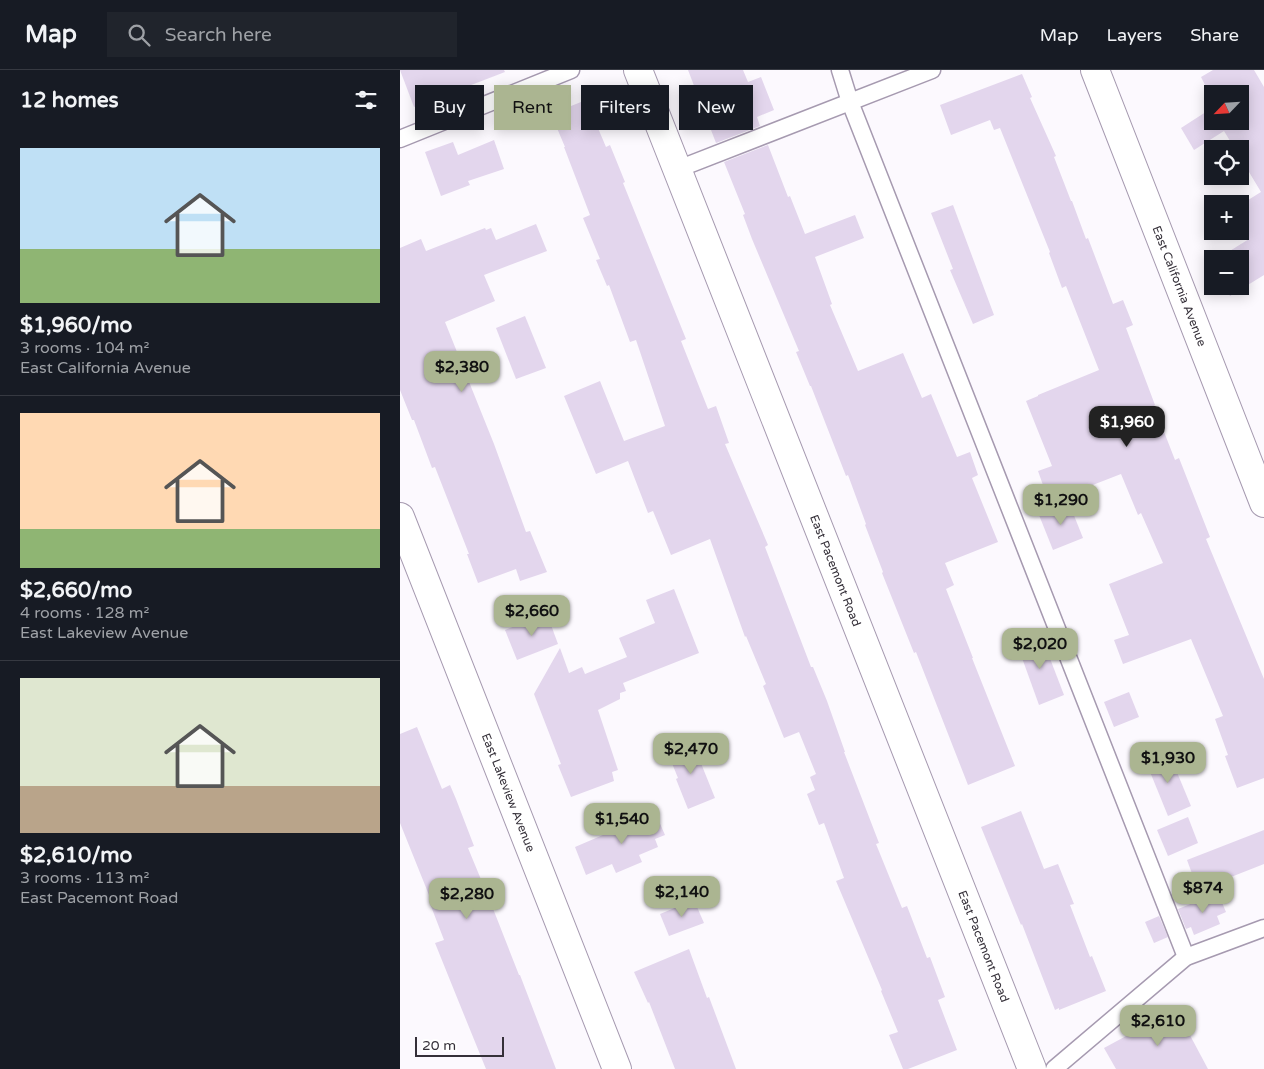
<!DOCTYPE html>
<meta charset="utf-8">
<style>
body{margin:0;font-family:"Varela Round",sans-serif;background:#20242c;color:#f1f3f6;height:100vh;display:flex;flex-direction:column;font-size:19px;white-space:nowrap}
*{box-sizing:border-box;margin:0}
p{font-size:16px;color:#9ea1a6}
.icon{flex:none;width:28px;height:28px;fill:none;stroke:currentColor;stroke-width:2;stroke-linecap:round;stroke-linejoin:round}
.map{position:relative;flex:1;overflow:hidden}
.details{display:flex;flex-direction:column;background:#171b24;width:400px}
.details>*{flex:none}
.banner{position:absolute;left:15px;top:15px;width:475px;height:45px;display:flex;gap:10px}
.needle{width:32px;rotate:245deg}
.controls{position:absolute;left:804px;top:15px;display:grid;gap:10px}
.controls a{display:grid;place-items:center;width:45px;height:45px;border-radius:0px;background:#171b24;box-shadow:0 2px 12px #0003;font-size:25px}
.scale{position:absolute;left:15px;bottom:12px;width:89px;box-sizing:border-box;padding-left:5px;border:2px solid #353039;border-top:0;font-size:14px;line-height:18px;white-space:nowrap;color:#353039;-webkit-text-stroke:4px #fff;paint-order:stroke}
.price{position:absolute;translate:-50% -42px;padding:0 11px;border-radius:10px;background:#abb591;color:#111;font-size:16px;line-height:32px;filter:drop-shadow(0 1px 2px #0008)}
.price::after{content:'';position:absolute;left:50%;top:30px;width:15px;height:11px;margin-left:-8px;background:inherit;clip-path:polygon(0 0,100% 0,50% 100%)}
.price.current{background:#222;color:#fff}
ul{padding:0;list-style:none}
li{display:grid;align-content:center;gap:10px;height:265px;padding:0 20px}
li+li{border-top:1px solid #363941}
li span{display:grid;place-items:center;height:155px;border-radius:0px;color:#555}
li>.icon{margin-inline-start:auto}
span .icon{width:90px;height:90px;fill:#fffc;stroke-width:1}
li b{font-size:21px}
h2{display:flex;justify-content:space-between;align-items:center;height:60px;padding:0 20px;font-size:21px}
.pill{padding:0 18px;border-radius:0px;background:#171b24;box-shadow:0 2px 12px #0003;font-size:18px;line-height:45px}
.pill.current{background:#abb591;color:#111}
header{display:flex;align-items:center;gap:30px;box-sizing:border-box;height:70px;padding:0 25px;background:#171b24;border-bottom:1px solid #363941}
header strong{font-size:24px}
nav{display:flex;gap:28px;margin-inline-start:auto;font-size:18px}
.search{width:350px;height:45px;background:#20242c;display:flex;align-items:center;gap:12px;box-sizing:border-box;padding:0 18px;border-radius:0px;color:#9ea1a6;font-size:19px}
main{display:flex;flex:1;min-height:0}
.map>svg:first-child{display:block}
</style>
<header>
<strong>Map</strong>
<div class="search"><svg class="icon" aria-label="search" viewBox="0 0 24 24"><circle cx="10" cy="10" r="6"/><path d="M15 15l6 6"/></svg>Search here</div>
<nav><a>Map</a><a>Layers</a><a>Share</a></nav>
</header>
<main>
<section class="details">
<h2>12 homes<svg class="icon" aria-label="filters" viewBox="0 0 24 24"><path d="M4 7h16M4 17h16"/><circle cx="9" cy="7" r="2"/><circle cx="15" cy="17" r="2"/></svg></h2>
<ul>
<li><span style="background:linear-gradient(#bfe0f5 65%,#8fb573 0)"><svg class="icon" aria-label="home" viewBox="0 0 24 24"><path d="M3 11l9-7 9 7M6 9v11h12V9"/></svg></span><div><b>$1,960/mo</b><p>3 rooms · 104 m²</p><p>East California Avenue</p></div></li>
<li><span style="background:linear-gradient(#ffd9b3 75%,#8fb573 0)"><svg class="icon" aria-label="home" viewBox="0 0 24 24"><path d="M3 11l9-7 9 7M6 9v11h12V9"/></svg></span><div><b>$2,660/mo</b><p>4 rooms · 128 m²</p><p>East Lakeview Avenue</p></div></li>
<li><span style="background:linear-gradient(#dfe7d0 70%,#b9a48a 0)"><svg class="icon" aria-label="home" viewBox="0 0 24 24"><path d="M3 11l9-7 9 7M6 9v11h12V9"/></svg></span><div><b>$2,610/mo</b><p>3 rooms · 113 m²</p><p>East Pacemont Road</p></div></li>
</ul>
</section>
<div class="map">
<svg width="864" height="999" viewBox="0 0 864 999">
<rect width="100%" height="100%" fill="#fcf9fe"/>
<!-- building -->
<g fill="#e3d6ed">
<polygon points="0,0 104,0 105,2 14,37"/>
<polygon points="288,0 343,0 348,12 361,7 374,40 357,47 360,56 316,73"/>
<polygon points="813,0 854,0 864,17 864,205 830,226 824,216 840,216 840,189 817,189 849,169 840,154 840,135 861,122 840,87 840,79 835,79 824,61 794,80 781,58 812,38 812,51 840,51 840,24 812,24 812,29 801,7"/>
<polygon points="622,4 632,27 630,28 656,86 654,87 671,131 672,131 686,169 688,168 713,234 723,230 733,255 726,258 755,335 754,336 775,390 779,388 810,467 806,469 864,609 864,708 837,718 825,686 828,685 815,649 823,646 791,569 723,594 714,570 729,565 709,514 763,493 741,443 738,445 721,404 649,432 638,401 652,396 626,331 638,326 638,325 699,300 666,216 662,218 649,183 650,182 600,58 594,60 590,50 551,65 540,35"/>
<polygon points="186,30 206,77 210,75 225,112 223,113 286,269 281,271 308,339 316,336 329,373 325,374 368,475 365,477 411,597 413,597 427,631 445,682 444,682 479,773 476,774 502,838 507,836 527,888 530,887 545,927 538,930 557,980 508,999 503,999 489,965 498,962 481,921 482,920 436,811 444,808 424,753 419,755 407,724 415,720 410,707 416,704 399,662 384,668 363,616 366,614 346,566 345,567 310,469 271,485 253,441 248,443 228,391 196,404 164,326 200,311 224,371 265,356 236,270 230,272 209,215 207,216 196,190 200,189 183,148 190,145 164,77 165,77 151,44"/>
<polygon points="94,70 104,99 68,111 70,115 41,126 25,82 53,72 58,85"/>
<polygon points="368,75 388,127 390,126 405,164 455,145 464,168 415,187 432,234 430,235 458,301 503,283 522,328 531,324 557,387 570,382 578,405 572,408 598,472 545,493 554,515 546,519 573,588 572,588 615,696 568,715 516,582 514,583 482,503 483,502 465,455 466,454 448,405 446,406 411,316 410,316 396,282 399,281 352,169 343,145 345,144 324,92"/>
<polygon points="553,135 594,245 573,254 550,200 553,199 531,143"/>
<polygon points="136,154 147,181 84,205 95,231 45,252 94,374 126,462 130,461 147,502 120,511 116,499 78,513 67,484 69,484 35,397 32,398 14,350 12,350 0,320 0,178 21,169 26,181 85,158 86,160 91,158 96,170"/>
<polygon points="125,246 146,298 116,309 96,258"/>
<polygon points="669,433 683,468 653,480 639,445"/>
<polygon points="274,519 299,583 223,613 226,621 220,623 220,629 198,640 218,700 212,702 214,711 171,727 158,695 161,694 134,624 160,578 169,603 182,597 185,604 227,587 219,568 255,553 246,530"/>
<polygon points="147,544 158,574 117,590 105,560"/>
<polygon points="641,565 664,625 639,635 617,574"/>
<polygon points="729,622 739,647 714,657 704,632"/>
<polygon points="17,657 42,719 50,715 56,729 74,776 68,778 92,836 119,905 120,905 156,999 86,999 58,930 35,873 44,870 29,831 31,830 0,753 0,664"/>
<polygon points="292,671 315,728 288,739 276,709 278,708 267,681"/>
<polygon points="769,683 791,736 768,746 746,692"/>
<polygon points="254,740 265,765 255,769 258,777 239,785 242,792 216,803 212,794 186,805 175,777 224,756 223,753"/>
<polygon points="621,741 644,799 658,794 674,834 670,835 690,887 692,886 706,921 659,940 659,938 655,940 622,854 621,855 581,757"/>
<polygon points="788,747 798,773 768,786 757,760"/>
<polygon points="864,760 864,794 798,820 787,790"/>
<polygon points="818,823 826,842 817,846 820,854 794,865 791,857 786,859 778,839"/>
<polygon points="294,830 304,853 269,866 260,844"/>
<polygon points="759,846 768,867 754,873 745,852"/>
<polygon points="289,879 307,928 309,927 336,999 275,999 249,932 248,933 234,902"/>
<polygon points="776,939 808,999 716,999 704,978"/>
</g>
<g fill="none" stroke-linecap="round" stroke-linejoin="round">
<!-- lane casing -->
<g stroke="#a69ab0" stroke-width="19">
<g id="lane">
<polyline points="440,0 450,32 786,887"/>
<polyline points="0,69 171,0"/>
<polyline points="278,99 532,0"/>
<polyline points="654,999 786,887 864,858"/>
</g>
</g>
<!-- street casing -->
<g stroke="#a69ab0" stroke-width="30">
<g id="street">
<path id="s1" d="M238 0 632 999"/>
<path id="s2" d="M695 0 864 433"/>
<path id="s3" d="M0 447 217 999"/>
</g>
</g>
<!-- lane -->
<use href="#lane" stroke="#fff" stroke-width="16"/>
<!-- street -->
<use href="#street" stroke="#fff" stroke-width="28"/>
</g>
<g text-anchor="middle" stroke-width="4" stroke-linejoin="round" paint-order="stroke">
<!-- street labels -->
<g font-size="12" fill="#353039" stroke="#fff">
<text dy="4" stroke="none"><textPath href="#s2" startOffset="232">East California Avenue</textPath></text>
<text dy="4" stroke="none"><textPath href="#s1" startOffset="538">East Pacemont Road</textPath></text>
<text dy="4" stroke="none"><textPath href="#s3" startOffset="296">East Lakeview Avenue</textPath></text>
<text dy="4" stroke="none"><textPath href="#s1" startOffset="942">East Pacemont Road</textPath></text>
</g>
</g>
</svg>
<div class="controls">
<a><svg class="needle" viewBox="-14 -14 28 28"><path d="M0-13l5 13h-10z" fill="#e53935"/><path d="M0 13l5-13h-10z" fill="#9ea1a6"/></svg></a>
<a><svg class="icon" aria-label="locate" viewBox="0 0 24 24"><circle cx="12" cy="12" r="6"/><path d="M12 2v4M12 18v4M2 12h4M18 12h4"/></svg></a>
<a>+</a>
<a>−</a>
</div>
<div class="scale">20 m</div>
<b class="price" style="left:62px;top:323px">$2,380</b>
<b class="price current" style="left:727px;top:378px">$1,960</b>
<b class="price" style="left:661px;top:456px">$1,290</b>
<b class="price" style="left:132px;top:567px">$2,660</b>
<b class="price" style="left:640px;top:600px">$2,020</b>
<b class="price" style="left:291px;top:705px">$2,470</b>
<b class="price" style="left:768px;top:714px">$1,930</b>
<b class="price" style="left:222px;top:775px">$1,540</b>
<b class="price" style="left:803px;top:844px">$874</b>
<b class="price" style="left:282px;top:848px">$2,140</b>
<b class="price" style="left:67px;top:850px">$2,280</b>
<b class="price" style="left:758px;top:977px">$2,610</b>
<div class="banner">
<a class="pill">Buy</a>
<a class="pill current">Rent</a>
<a class="pill">Filters</a>
<a class="pill">New</a>
</div>
</div>
</main>
